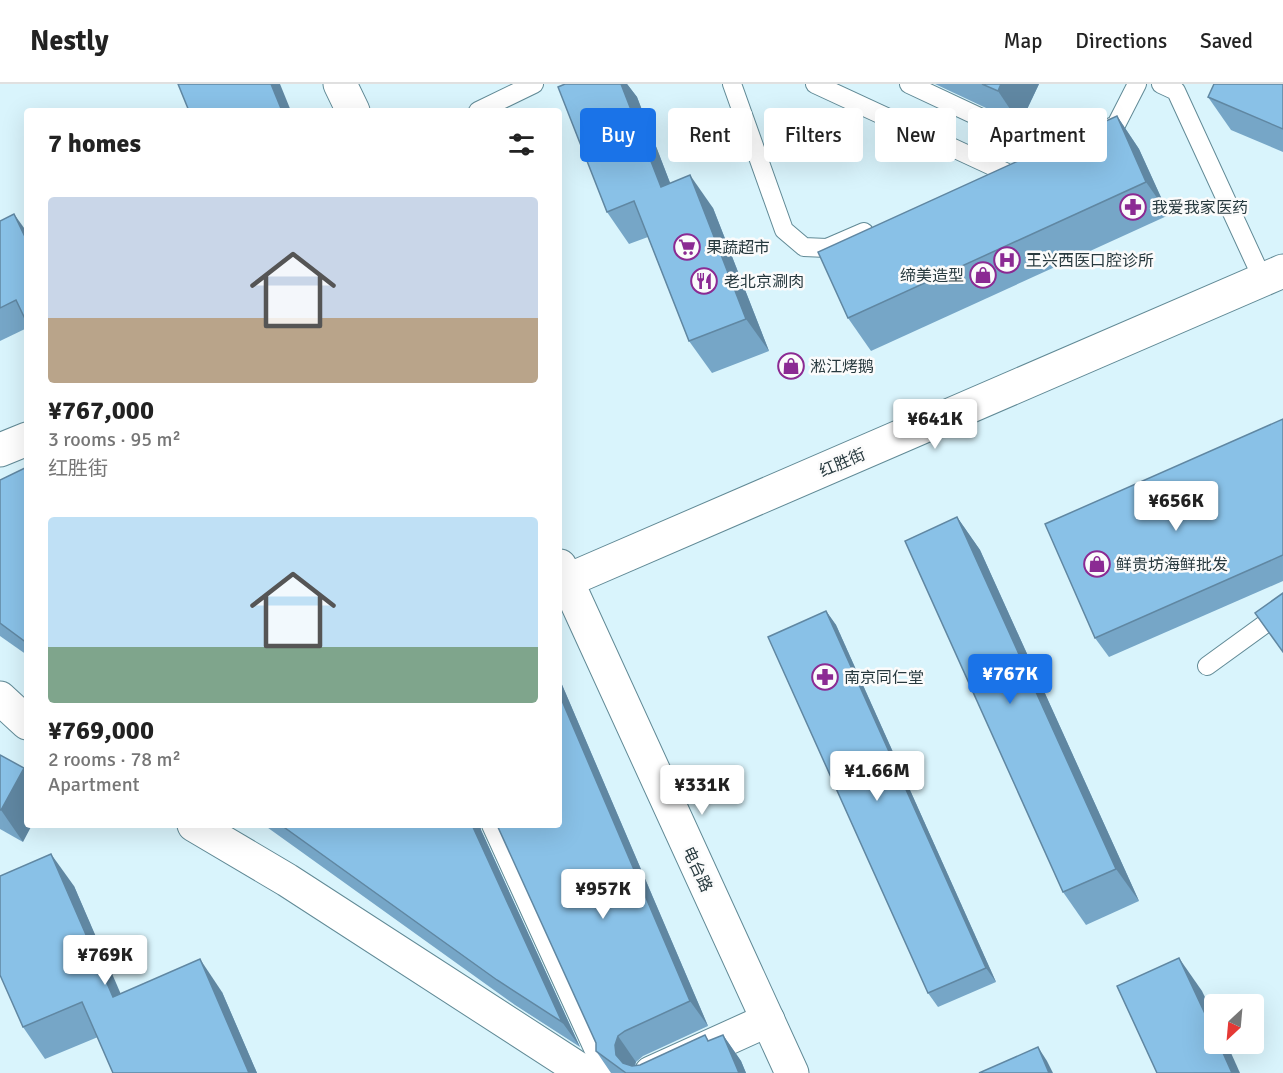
<!DOCTYPE html>
<meta charset="utf-8">
<style>
body{margin:0;font-family:Signika,"Noto Sans SC",sans-serif;background:#f2f2f2;color:#222;height:100vh;display:flex;flex-direction:column;font-size:22px;white-space:nowrap}
*{box-sizing:border-box;margin:0}
p{font-size:20px;color:#767676}
.icon{flex:none;width:33px;height:33px;fill:none;stroke:currentColor;stroke-width:2;stroke-linecap:round;stroke-linejoin:round}
.map{position:relative;flex:1;overflow:hidden}
.panel{position:absolute;left:24px;top:24px;width:538px;height:720px;display:flex;flex-direction:column;background:#fff;border-radius:6px;box-shadow:0 6px 24px #0002}
.panel>*{flex:none}
.guide{position:absolute;left:580px;top:24px;width:570px;height:54px;display:flex;gap:12px}
.needle{width:39px;rotate:206deg}
.controls{position:absolute;left:1204px;top:910px;display:grid;gap:12px}
.controls a{display:grid;place-items:center;width:60px;height:60px;border-radius:6px;background:#fff;box-shadow:0 6px 24px #0002;font-size:30px}
.price{position:absolute;translate:-50% -51px;padding:0 14px;border-radius:6px;background:#fff;color:#222;font-size:20px;line-height:39px;filter:drop-shadow(0 2px 3px #0008)}
.price::after{content:'';position:absolute;left:50%;top:36px;width:18px;height:14px;margin-left:-9px;background:inherit;clip-path:polygon(0 0,100% 0,50% 100%)}
.price.active{background:#1a73e8;color:#fff}
ul{padding:0;list-style:none}
li{display:grid;align-content:center;gap:12px;height:318px;padding:0 24px}
li span{display:grid;place-items:center;height:186px;border-radius:6px;color:#555}
li>.icon{margin-inline-start:auto}
span .icon{width:108px;height:108px;fill:#fffc;stroke-width:1}
li b{font-size:26px}
h2{display:flex;justify-content:space-between;align-items:center;height:72px;padding:0 24px;font-size:26px}
.chip{padding:0 21px;border-radius:6px;background:#fff;box-shadow:0 6px 24px #0002;font-size:21px;line-height:54px}
.chip.active{background:#1a73e8;color:#fff}
header{display:flex;align-items:center;gap:36px;box-sizing:border-box;height:84px;padding:0 30px;background:#fff;border-bottom:2px solid #e0e0e0}
header strong{font-size:28px}
nav{display:flex;gap:33px;margin-inline-start:auto;font-size:21px}
.map>svg:first-child{display:block}
</style>
<header>
<strong>Nestly</strong>
<nav><a>Map</a><a>Directions</a><a>Saved</a></nav>
</header>
<div class="map">
<svg width="1283" height="989" viewBox="0 0 1283 989">
<rect width="100%" height="100%" fill="#d9f4fc"/>
<g fill="none" stroke-linecap="round" stroke-linejoin="round">
<!-- lane casing -->
<g stroke="#618a96" stroke-width="20">
<g id="lane">
<polyline points="732,0 784,146 804,163 827,164 864,148"/>
<polyline points="815,0 1005,88"/>
<polyline points="909,0 1054,68"/>
<polyline points="1161,0 1176,7 1263,196"/>
<polyline points="478,27 534,0"/>
<polyline points="1100,48 1116,41 1137,0"/>
<polyline points="1207,582 1283,527"/>
<polyline points="491,741 604,989"/>
</g>
</g>
<!-- street casing -->
<g stroke="#618a96" stroke-width="35">
<g id="street">
<polyline points="0,366 27,355"/>
<polyline points="0,614 27,639"/>
<polyline points="194,741 287,796 585,989"/>
<polyline points="651,989 768,936"/>
</g>
</g>
<!-- secondary casing -->
<g stroke="#618a96" stroke-width="35">
<g id="secondary">
<polyline points="340,0 353,27"/>
<polyline points="560,482 792,989"/>
<polyline points="566,497 1283,187"/>
</g>
</g>
<!-- lane -->
<use href="#lane" stroke="#fff" stroke-width="18"/>
<!-- street -->
<use href="#street" stroke="#fff" stroke-width="33"/>
<!-- secondary -->
<use href="#secondary" stroke="#fff" stroke-width="33"/>
</g>
<!-- wall -->
<g fill="#76a6c7">
<polygon points="565,0 627,0 637,13 670,99 713,124 769,267 712,289 689,257 648,153 629,160 607,128"/>
<polygon points="935,0 1039,0 1020,40"/>
<polygon points="1283,0 1283,68 1231,46 1208,13"/>
<polygon points="1117,32 1139,65 1169,131 871,267 848,234"/>
<polygon points="0,137 27,148 27,244 0,257"/>
<polygon points="1283,335 1283,497 1109,573 1095,554"/>
<polygon points="27,383 27,571 0,552 0,396"/>
<polygon points="957,433 980,466 1139,817 1086,841 1063,808"/>
<polygon points="826,527 836,541 996,898 938,923 928,909"/>
<polygon points="560,596 708,942 643,972 636,978 635,982 640,981 705,951 709,957 723,951 741,977 746,989 611,989 596,967 596,959"/>
<polygon points="0,671 23,758 0,745"/>
<polygon points="264,741 480,741 481,746 580,963 515,921"/>
<polygon points="74,802 120,910 222,908 257,989 113,989 98,953 45,975 23,943"/>
</g>
<!-- shaded-wall -->
<g fill="#6087a2">
<polygon points="271,0 280,0 291,27 282,27"/>
<polygon points="621,0 627,0 637,13 684,135 661,103"/>
<polygon points="1001,0 1039,0 1020,40 998,7"/>
<polygon points="1117,32 1139,65 1169,131 1146,98"/>
<polygon points="690,91 713,124 769,267 746,235"/>
<polygon points="14,130 27,148 27,157"/>
<polygon points="957,433 980,466 1139,817 1116,785"/>
<polygon points="826,527 836,541 996,898 986,884"/>
<polygon points="560,596 708,942 690,917 560,612"/>
<polygon points="24,684 27,688 27,741 32,741 23,758 1,726"/>
<polygon points="472,741 480,741 481,746 580,963 562,938"/>
<polygon points="51,770 74,802 136,945 113,913"/>
<polygon points="1179,874 1202,907 1215,934 1215,951"/>
<polygon points="200,875 222,908 257,989 249,989"/>
<polygon points="723,951 741,977 746,989 739,989"/>
<polygon points="618,952 636,978 632,987 629,989 616,971 615,961"/>
<polygon points="1219,960 1227,960 1240,989 1232,989"/>
<polygon points="1038,963 1047,977 1053,989 1049,989"/>
</g>
<!-- building -->
<g fill="#89c1e7" stroke="#6087a2" stroke-width="1.5">
<polygon points="178,0 271,0 282,27 189,27"/>
<polygon points="565,0 621,0 661,103 690,91 746,235 689,257 634,117 607,128 558,3"/>
<polygon points="982,0 1001,0 998,7"/>
<polygon points="1214,0 1283,0 1283,45 1208,13"/>
<polygon points="1117,32 1146,98 848,234 818,168"/>
<polygon points="14,130 27,157 27,239 16,216 0,224 0,137"/>
<polygon points="1283,335 1283,471 1095,554 1045,440"/>
<polygon points="27,383 27,559 0,539 0,396"/>
<polygon points="957,433 1116,785 1063,808 905,457"/>
<polygon points="1283,509 1283,568 1255,529"/>
<polygon points="826,527 986,884 928,909 768,553"/>
<polygon points="560,612 690,917 625,947 618,952 615,961 616,971 623,979 632,982 640,981 705,951 708,957 723,951 739,989 626,989 596,967 596,959 497,741 560,741"/>
<polygon points="0,671 24,684 1,726 0,726"/>
<polygon points="281,741 472,741 562,938 497,896"/>
<polygon points="51,770 113,913 200,875 249,989 113,989 82,918 23,943 0,891 0,792"/>
<polygon points="1179,874 1215,951 1215,960 1219,960 1232,989 1157,989 1117,902"/>
<polygon points="1038,963 1049,989 979,989"/>
</g>
<!-- icons -->
<defs>
<g id="pharmacy-ring" transform="scale(1.35)"><circle r="9.5" fill="#fbfbfb" stroke="#8b2a93" stroke-width="1.5"/><path d="M-2-6h4v4h4v4h-4v4h-4v-4h-4v-4h4Z" fill="#8b2a93"/></g>
<g id="supermarket-ring" transform="scale(1.35)"><circle r="9.5" fill="#fbfbfb" stroke="#8b2a93" stroke-width="1.5"/><path d="M-6-5.5h2.5l.6 2H6L4.5 2H-2.5L-4.4-4H-6ZM-1.5 3.2a1.3 1.3 0 1 0 .1 0ZM3 3.2a1.3 1.3 0 1 0 .1 0Z" fill="#8b2a93"/></g>
<g id="hospital-ring" transform="scale(1.35)"><circle r="9.5" fill="#fbfbfb" stroke="#8b2a93" stroke-width="1.5"/><path d="M-5-5h3v3.5h4V-5h3V5h-3V1.5h-4V5h-3Z" fill="#8b2a93"/></g>
<g id="shop-ring" transform="scale(1.35)"><circle r="9.5" fill="#fbfbfb" stroke="#8b2a93" stroke-width="1.5"/><path d="M-5-2.5h2.3a2.7 3.5 0 0 1 5.4 0H5L5.5 6h-11ZM-1.5-2.5h3a1.5 2.3 0 0 0-3 0Z" fill="#8b2a93"/></g>
<g id="restaurant-ring" transform="scale(1.35)"><circle r="9.5" fill="#fbfbfb" stroke="#8b2a93" stroke-width="1.5"/><path d="M-5-6h1v4h1v-4h1v4h1v-4h1v5L-1.5 .5V6h-2V.5L-5-1ZM5-6V6H3V1.5H1.5Q1.5-4 5-6Z" fill="#8b2a93"/></g>
</defs>
<g fill-rule="evenodd">
<use href="#pharmacy-ring" x="1133" y="123"/>
<use href="#supermarket-ring" x="687" y="163"/>
<use href="#hospital-ring" x="1007" y="176"/>
<use href="#shop-ring" x="983" y="191"/>
<use href="#restaurant-ring" x="704" y="197"/>
<use href="#shop-ring" x="791" y="282"/>
<use href="#shop-ring" x="1097" y="480"/>
<use href="#pharmacy-ring" x="825" y="593"/>
</g>
<g text-anchor="middle" stroke-width="5" stroke-linejoin="round" paint-order="stroke">
<!-- poi labels -->
<g font-size="16" fill="#283a3f" stroke="#fbfbfb" text-anchor="start">
<text x="1152" y="129">我爱我家医药</text>
<text x="706" y="169">果蔬超市</text>
<text x="1026" y="182">王兴西医口腔诊所</text>
<text x="964" y="197" text-anchor="end">缔美造型</text>
<text x="724" y="203">老北京涮肉</text>
<text x="810" y="288">淞江烤鹅</text>
<text x="1116" y="486">鲜贵坊海鲜批发</text>
<text x="844" y="599">南京同仁堂</text>
</g>
<!-- street labels -->
<g font-size="16" fill="#283a3f" stroke="#fbfbfb">
<text transform="translate(842 378) rotate(-23)" y="6">红胜街</text>
<text transform="translate(698 785) rotate(65)" y="6">电台路</text>
</g>
</g>
</svg>
<div class="controls">
<a><svg class="needle" viewBox="-14 -14 28 28"><path d="M0-13l5 13h-10z" fill="#e53935"/><path d="M0 13l5-13h-10z" fill="#767676"/></svg></a>
</div>
<b class="price" style="left:935px;top:366px">¥641K</b>
<b class="price" style="left:1176px;top:448px">¥656K</b>
<b class="price active" style="left:1010px;top:621px">¥767K</b>
<b class="price" style="left:877px;top:718px">¥1.66M</b>
<b class="price" style="left:702px;top:732px">¥331K</b>
<b class="price" style="left:603px;top:836px">¥957K</b>
<b class="price" style="left:105px;top:902px">¥769K</b>
<div class="guide">
<a class="chip active">Buy</a>
<a class="chip">Rent</a>
<a class="chip">Filters</a>
<a class="chip">New</a>
<a class="chip">Apartment</a>
</div>
<section class="panel">
<h2>7 homes<svg class="icon" aria-label="filters" viewBox="0 0 24 24"><path d="M4 7h16M4 17h16"/><circle cx="9" cy="7" r="2"/><circle cx="15" cy="17" r="2"/></svg></h2>
<ul>
<li><span style="background:linear-gradient(#c9d6e8 65%,#b9a48a 0)"><svg class="icon" aria-label="home" viewBox="0 0 24 24"><path d="M3 11l9-7 9 7M6 9v11h12V9"/></svg></span><div><b>¥767,000</b><p>3 rooms · 95 m²</p><p>红胜街</p></div></li>
<li><span style="background:linear-gradient(#bfe0f5 70%,#7fa58c 0)"><svg class="icon" aria-label="home" viewBox="0 0 24 24"><path d="M3 11l9-7 9 7M6 9v11h12V9"/></svg></span><div><b>¥769,000</b><p>2 rooms · 78 m²</p><p>Apartment</p></div></li>
</ul>
</section>
</div>
